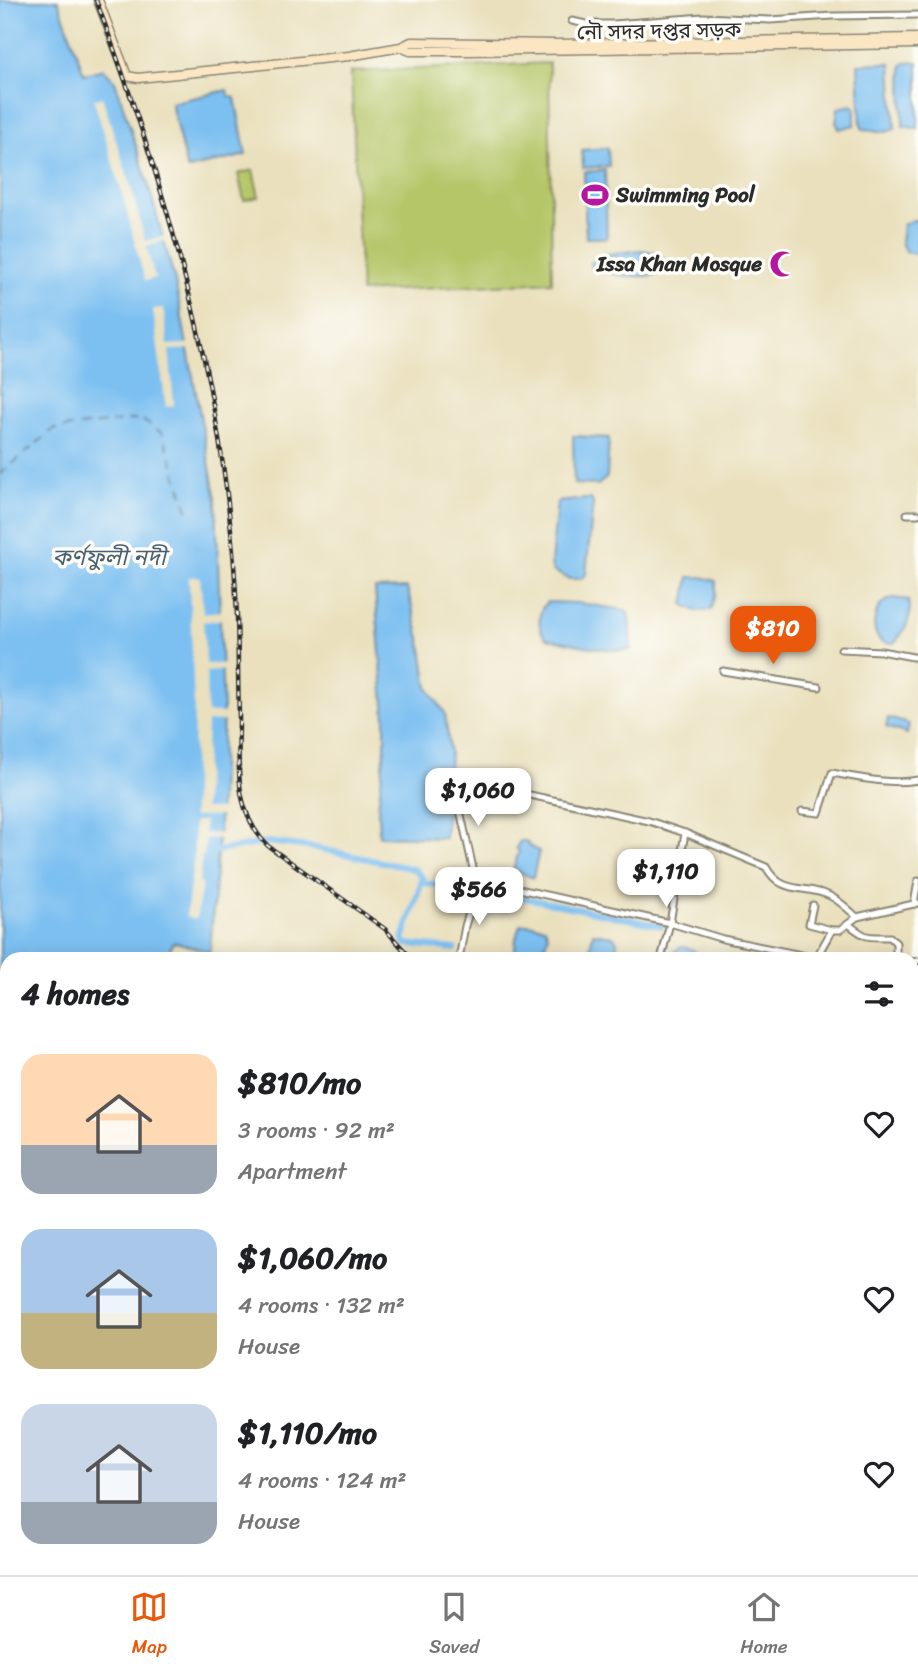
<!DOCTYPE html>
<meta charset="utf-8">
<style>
body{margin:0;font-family:Sriracha,"Noto Sans Bengali",sans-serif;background:#f2f2f2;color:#202124;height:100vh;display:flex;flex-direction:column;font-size:26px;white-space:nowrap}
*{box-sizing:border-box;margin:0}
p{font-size:23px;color:#757577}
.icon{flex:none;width:38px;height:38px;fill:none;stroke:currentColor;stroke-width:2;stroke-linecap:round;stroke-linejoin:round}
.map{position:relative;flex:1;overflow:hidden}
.sheet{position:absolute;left:0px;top:952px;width:919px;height:623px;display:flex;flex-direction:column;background:#fff;border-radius:21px 21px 0 0;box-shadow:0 4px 18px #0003}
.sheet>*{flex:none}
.price{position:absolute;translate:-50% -60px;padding:0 16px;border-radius:14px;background:#fff;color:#222;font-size:23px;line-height:46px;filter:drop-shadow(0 2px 4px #0008)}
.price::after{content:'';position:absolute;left:50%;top:42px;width:21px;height:16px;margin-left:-10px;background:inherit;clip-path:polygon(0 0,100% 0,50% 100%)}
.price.selected{background:#ea580c;color:#fff}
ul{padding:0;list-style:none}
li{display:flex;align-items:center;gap:21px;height:175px;padding:0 21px}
li span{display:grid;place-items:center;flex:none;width:196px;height:140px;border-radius:21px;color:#555}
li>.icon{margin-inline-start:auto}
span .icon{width:84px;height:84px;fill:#fffc;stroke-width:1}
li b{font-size:30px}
h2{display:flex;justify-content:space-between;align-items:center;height:84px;padding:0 21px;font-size:30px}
.menu{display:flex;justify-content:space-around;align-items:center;height:98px;border-top:2px solid #e0e0e0;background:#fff;font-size:19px;color:#757577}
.menu a{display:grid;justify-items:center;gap:4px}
.menu .selected{color:#ea580c}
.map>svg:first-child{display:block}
</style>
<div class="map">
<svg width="918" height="1575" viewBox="0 0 918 1575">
<rect width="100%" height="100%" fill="#fdfcf7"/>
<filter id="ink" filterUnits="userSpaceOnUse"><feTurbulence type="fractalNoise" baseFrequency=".0143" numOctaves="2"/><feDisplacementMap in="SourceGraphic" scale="14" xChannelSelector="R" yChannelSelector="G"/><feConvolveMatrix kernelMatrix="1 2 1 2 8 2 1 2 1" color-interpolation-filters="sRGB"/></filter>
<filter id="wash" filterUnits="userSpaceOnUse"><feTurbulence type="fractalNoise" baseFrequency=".00686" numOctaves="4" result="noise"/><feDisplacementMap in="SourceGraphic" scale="28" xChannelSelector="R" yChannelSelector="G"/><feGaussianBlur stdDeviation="1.57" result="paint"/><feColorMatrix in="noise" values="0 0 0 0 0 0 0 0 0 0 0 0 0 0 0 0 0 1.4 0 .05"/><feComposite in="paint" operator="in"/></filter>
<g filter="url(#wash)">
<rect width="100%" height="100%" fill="#eae0bd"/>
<!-- green -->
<g fill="#b5c669" stroke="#70784a" stroke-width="2">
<polygon points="549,63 552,282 361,292 351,72"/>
<polygon points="253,170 259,197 244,200 238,174"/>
</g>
<!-- water -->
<g fill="#7bbff1" stroke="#53758e" stroke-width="2">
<polygon points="0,0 58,0 84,74 103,69 115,81 147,180 175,281 216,499 223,710 219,826 210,952 175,942 172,944 167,959 7,959 7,1463 0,1479"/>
<polygon points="918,62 918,129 903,126 902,66 905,63"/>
<polygon points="891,63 895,129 886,132 863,129 861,126 858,64"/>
<polygon points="227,90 229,96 235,98 246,155 188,169 186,166 171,103"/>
<polygon points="852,105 855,107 855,125 839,129 836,122 838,108"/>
<polygon points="608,148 609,166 583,168 582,150"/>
<polygon points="605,170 607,238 586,238 584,172"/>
<polygon points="913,220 918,220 917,255 906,252 901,243 903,225"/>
<path d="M641 250 656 253 663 259V266L655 275C637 278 608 275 591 267L590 264 601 255Z"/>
<polygon points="573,436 609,438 607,477 598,485 574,484"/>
<polygon points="586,499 591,499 593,503 586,574 582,579 569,579 553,571 551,564 557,502"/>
<polygon points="689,577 702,577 716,581 716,593 711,610 697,611 684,605"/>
<polygon points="407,588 421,642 428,688 445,713 450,753 445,838 379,836 378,808 385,748 385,717 375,589"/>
<path d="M893 598 908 600C914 617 905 631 894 643 871 647 869 615 883 603 886 601 890 599 893 598Z"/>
<path d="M547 602 578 603 625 610 629 615 631 649C615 654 565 642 547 638 536 630 538 610 547 602Z"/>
<polygon points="888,718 909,724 907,734 886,727"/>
<polygon points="520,841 526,841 532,848 539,851 533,878 513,870 519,851 516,848"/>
<polygon points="528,924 545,927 548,935 541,959 514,959 516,938 520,925"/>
<polygon points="593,933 613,936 617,941 615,959 588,959"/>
<path d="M680 947C690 946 696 951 702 959H679V954L674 952Z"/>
</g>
<!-- pier -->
<g fill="#eae0bd">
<polygon points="102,97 131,187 145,241 166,236 167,240 146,246 155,278 145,281 121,190 94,100"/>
<polygon points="163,308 168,345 190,344 191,346 191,349 169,350 174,405 166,407 153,309"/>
<polygon points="189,577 200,577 203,613 223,611 223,619 203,622 206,664 225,664 225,670 206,672 207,713 225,713 225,721 207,722 204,809 223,809 223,816 193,817 194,703"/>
<polygon points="194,821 204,821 204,833 222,834 221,838 205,839 204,855 202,856 199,883 202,884 196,919 186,917 194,856"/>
</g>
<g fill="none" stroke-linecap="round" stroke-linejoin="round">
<!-- stream -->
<polyline stroke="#7bbff1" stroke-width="2" points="912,1288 918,1289"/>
<!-- canal -->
<g stroke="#7bbff1" stroke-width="6">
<polyline points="211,852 269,842 316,848 414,869 423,878 403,939 406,944 455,949"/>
<path d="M421 882C437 887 451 884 467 886L662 926"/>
</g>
<!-- ferry -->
<polyline stroke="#475f70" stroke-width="2" stroke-dasharray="9 7" stroke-linecap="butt" points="0,474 54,429 141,419 163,434 188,510"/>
</g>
</g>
<g filter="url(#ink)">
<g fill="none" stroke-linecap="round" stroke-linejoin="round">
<!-- street casing -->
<g stroke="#8a8674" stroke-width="9">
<g id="street">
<polyline points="572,21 586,24 614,24 703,17 770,20 833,16 918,15"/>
<polyline points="907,514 918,514"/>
<polyline points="841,649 881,651 918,658"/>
<polyline points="723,671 819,687"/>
<path d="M802 811 819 813 832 773C859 778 892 785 918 780"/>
<polyline points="475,879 670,923 723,939 816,958 832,930 840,930 857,917 918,903"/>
<polyline points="914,904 918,881"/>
<polyline points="813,905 809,924 832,930"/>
<path d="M848 924C868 939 865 937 890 937L896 943V958L900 959"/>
<path d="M459 959 465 926 477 886 457 797 454 773 507 790 649 821 685 833 766 867C782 896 805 884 830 896 840 901 849 910 857 917"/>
<polyline points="661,959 670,923 685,833"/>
<polyline points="912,962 918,961"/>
<polyline points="912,1050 918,1052"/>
<polyline points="912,1075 918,1077"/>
<polyline points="912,1558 918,1558"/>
<polyline points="552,1568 553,1575"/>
<polyline points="361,1575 367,1568"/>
<polyline points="689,1575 691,1568"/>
</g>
</g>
<!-- secondary casing -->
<g stroke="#8a8674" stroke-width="11">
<g id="secondary">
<polyline points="98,0 127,76 138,78 349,56 401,47 411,42 556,44 918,38"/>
<polyline points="401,47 410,51 470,51 918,44"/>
</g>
</g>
<!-- highway casing -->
<g stroke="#8a8674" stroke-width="14">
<polyline id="highway" points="313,1575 316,1568"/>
</g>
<!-- street -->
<use href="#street" stroke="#fff" stroke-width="5"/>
<!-- secondary -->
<use href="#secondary" stroke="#fbe6c4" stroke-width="8"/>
<!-- highway -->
<use href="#highway" stroke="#f6c06b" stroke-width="10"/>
<!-- rail casing -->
<g stroke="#2b2b2b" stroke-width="4.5">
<g id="rail">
<path d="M96 0C170 197 229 405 237 616 238 650 238 683 239 717 239 763 232 810 268 846L385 929 412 959"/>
<polyline points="245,1575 248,1568"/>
<polyline points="326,1575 329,1568"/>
</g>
</g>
<!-- rail -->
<use href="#rail" stroke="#fdfcf7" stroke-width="2" stroke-dasharray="5" stroke-linecap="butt"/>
</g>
</g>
<!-- icons -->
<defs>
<g id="stadium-bare" transform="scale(2.1)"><path d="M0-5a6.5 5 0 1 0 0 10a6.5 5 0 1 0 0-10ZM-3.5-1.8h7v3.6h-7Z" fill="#b5179e" stroke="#fdfcf7" stroke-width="2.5" paint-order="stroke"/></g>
<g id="mosque-bare" transform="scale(2.1)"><path d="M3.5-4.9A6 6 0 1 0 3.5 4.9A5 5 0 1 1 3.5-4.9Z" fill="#b5179e" stroke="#fdfcf7" stroke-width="2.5" paint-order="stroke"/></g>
</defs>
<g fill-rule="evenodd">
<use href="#stadium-bare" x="595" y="195"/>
<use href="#mosque-bare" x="783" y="264"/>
</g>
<g text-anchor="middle" stroke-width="7" stroke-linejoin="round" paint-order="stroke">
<!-- street labels -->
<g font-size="21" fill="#2b2b2b" stroke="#fdfcf7">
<text transform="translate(659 31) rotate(-1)" y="7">নৌ সদর দপ্তর সড়ক</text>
</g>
<!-- poi labels -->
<g font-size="21" font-weight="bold" fill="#2b2b2b" stroke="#fdfcf7" text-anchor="start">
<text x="616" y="202">Swimming Pool</text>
<text x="762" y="271" text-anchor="end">Issa Khan Mosque</text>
</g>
<!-- water labels -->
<g font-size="23" font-style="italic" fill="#475f70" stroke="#fdfcf7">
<text x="109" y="565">কর্ণফুলী নদী</text>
</g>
</g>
</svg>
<b class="price selected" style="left:773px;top:666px">$810</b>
<b class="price" style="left:478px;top:828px">$1,060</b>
<b class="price" style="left:666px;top:909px">$1,110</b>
<b class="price" style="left:479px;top:927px">$566</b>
<section class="sheet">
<h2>4 homes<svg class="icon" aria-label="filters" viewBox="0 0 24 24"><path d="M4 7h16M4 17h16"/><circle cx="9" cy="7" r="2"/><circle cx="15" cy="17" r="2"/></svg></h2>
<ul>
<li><span style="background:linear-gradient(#ffd9b3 65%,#9aa5b1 0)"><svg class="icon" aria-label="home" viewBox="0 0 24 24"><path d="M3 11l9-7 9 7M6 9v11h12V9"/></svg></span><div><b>$810/mo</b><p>3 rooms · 92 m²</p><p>Apartment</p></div><svg class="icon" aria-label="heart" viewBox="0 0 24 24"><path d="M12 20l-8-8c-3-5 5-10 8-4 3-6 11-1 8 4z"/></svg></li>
<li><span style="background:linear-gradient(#a9c7e8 60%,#c2b280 0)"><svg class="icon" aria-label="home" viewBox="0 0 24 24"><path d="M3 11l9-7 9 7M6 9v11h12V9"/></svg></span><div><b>$1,060/mo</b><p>4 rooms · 132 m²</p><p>House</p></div><svg class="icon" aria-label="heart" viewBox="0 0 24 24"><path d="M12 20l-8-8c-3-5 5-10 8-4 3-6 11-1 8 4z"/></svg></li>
<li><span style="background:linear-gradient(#c9d6e8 70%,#9aa5b1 0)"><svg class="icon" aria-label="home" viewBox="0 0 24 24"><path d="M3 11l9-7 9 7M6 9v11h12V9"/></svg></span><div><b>$1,110/mo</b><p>4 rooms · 124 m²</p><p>House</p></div><svg class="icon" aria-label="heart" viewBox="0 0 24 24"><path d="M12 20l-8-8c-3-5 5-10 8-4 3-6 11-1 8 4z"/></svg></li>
</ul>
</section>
</div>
<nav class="menu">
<a class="selected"><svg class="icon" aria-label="map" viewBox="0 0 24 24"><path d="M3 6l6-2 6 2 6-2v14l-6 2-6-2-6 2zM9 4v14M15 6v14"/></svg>Map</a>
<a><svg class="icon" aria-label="saved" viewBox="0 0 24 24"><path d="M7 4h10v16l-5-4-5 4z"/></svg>Saved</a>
<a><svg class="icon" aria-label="home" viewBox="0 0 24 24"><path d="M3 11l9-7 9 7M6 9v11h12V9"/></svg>Home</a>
</nav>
